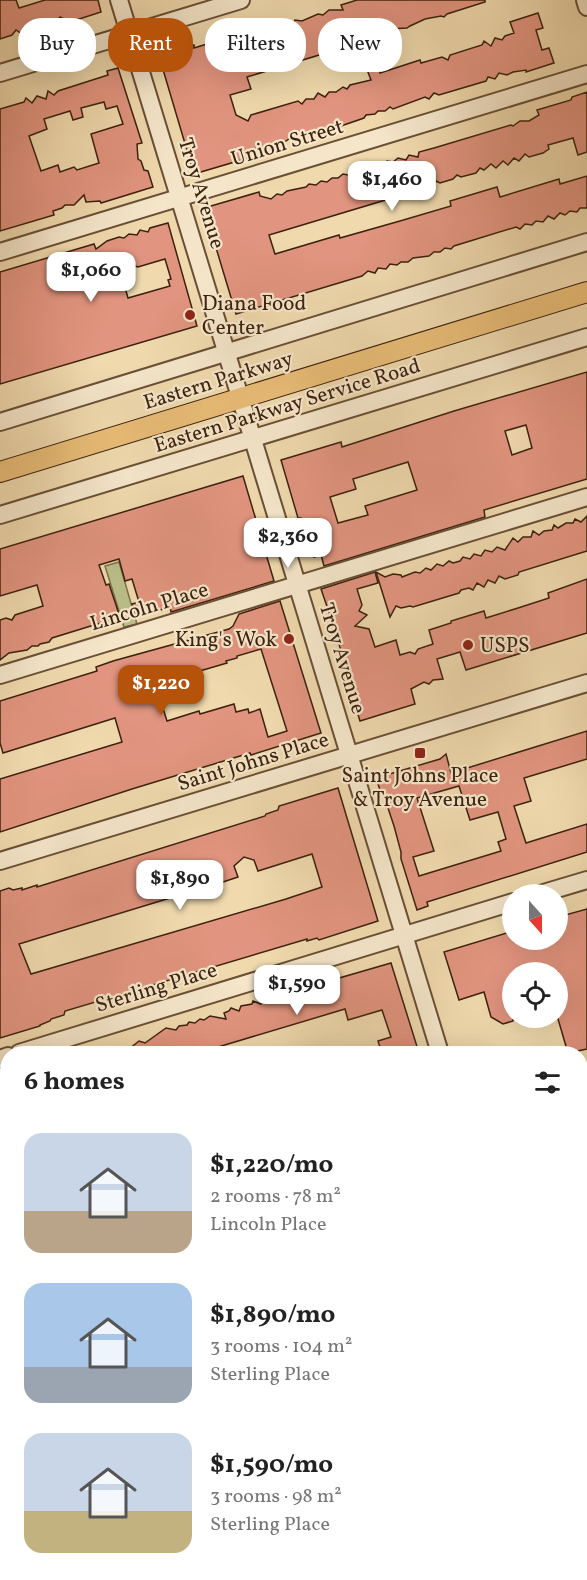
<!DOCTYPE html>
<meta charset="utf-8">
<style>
body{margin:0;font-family:Vollkorn,serif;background:#f2f2f2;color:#222;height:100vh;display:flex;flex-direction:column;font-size:22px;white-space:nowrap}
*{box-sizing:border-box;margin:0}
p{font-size:20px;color:#767676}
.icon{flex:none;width:33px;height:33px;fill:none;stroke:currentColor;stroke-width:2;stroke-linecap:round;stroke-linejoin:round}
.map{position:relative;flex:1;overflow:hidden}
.sheet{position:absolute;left:0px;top:1046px;width:588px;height:536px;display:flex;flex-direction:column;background:#fff;border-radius:24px 24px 0 0;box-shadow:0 6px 24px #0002}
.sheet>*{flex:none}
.guide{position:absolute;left:18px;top:18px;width:552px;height:54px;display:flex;gap:12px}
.needle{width:39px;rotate:159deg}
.tools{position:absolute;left:502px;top:884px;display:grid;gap:12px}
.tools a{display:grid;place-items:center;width:66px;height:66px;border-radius:50%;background:#fff;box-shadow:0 6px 24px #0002;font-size:30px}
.price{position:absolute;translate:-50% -51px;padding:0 14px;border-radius:12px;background:#fff;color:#222;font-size:20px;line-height:39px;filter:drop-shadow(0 2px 3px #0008)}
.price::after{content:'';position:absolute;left:50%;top:36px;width:18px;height:14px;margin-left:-9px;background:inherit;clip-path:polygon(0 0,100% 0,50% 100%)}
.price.active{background:#b45309;color:#fff}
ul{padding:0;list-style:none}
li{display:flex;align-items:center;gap:18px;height:150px;padding:0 24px}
li span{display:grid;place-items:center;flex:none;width:168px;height:120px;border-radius:18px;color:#555}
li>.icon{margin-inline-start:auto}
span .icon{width:72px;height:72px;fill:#fffc;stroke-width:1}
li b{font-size:26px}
h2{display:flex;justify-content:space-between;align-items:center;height:72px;padding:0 24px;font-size:26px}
.chip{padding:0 21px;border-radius:24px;background:#fff;box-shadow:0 6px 24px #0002;font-size:21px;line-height:54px}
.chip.active{background:#b45309;color:#fff}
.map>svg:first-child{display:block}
</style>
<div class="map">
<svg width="587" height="1580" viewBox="0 0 587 1580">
<rect width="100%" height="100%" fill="#efd9ad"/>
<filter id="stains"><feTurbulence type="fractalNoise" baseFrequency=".00333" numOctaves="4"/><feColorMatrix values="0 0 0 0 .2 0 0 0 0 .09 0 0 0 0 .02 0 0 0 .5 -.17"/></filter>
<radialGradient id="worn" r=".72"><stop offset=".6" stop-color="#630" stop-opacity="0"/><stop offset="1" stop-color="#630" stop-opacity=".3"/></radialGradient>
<!-- green -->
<g fill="#babf89" stroke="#7b704c" stroke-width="1.5">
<polygon points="119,562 137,624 124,627 105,566"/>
<polygon points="160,1574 574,1574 576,1580 162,1580"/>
</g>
<!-- building -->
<g fill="#e1947f" stroke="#3c210e" stroke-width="1.5" fill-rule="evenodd">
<polygon points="0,0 16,0 19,8 45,0 98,0 101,12 70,22 60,17 55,24 49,20 44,26 38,23 33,31 27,27 22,34 16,30 12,35 0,39"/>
<polygon points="357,0 485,0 485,2 447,14 444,17 441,16 425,19 410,26 407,28 389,29 388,33 362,40 365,50 354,53 352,45 247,77 251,89 230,95 236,115 248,121 251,115 298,101 302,104 306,99 314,99 318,93 325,97 329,92 336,92 343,87 347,89 350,85 371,80 366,67 377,63 380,73 420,60 421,63 442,57 448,60 450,55 482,45 484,41 491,46 495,38 502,40 505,36 514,33 510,22 538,13 543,28 536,30 542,50 549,48 554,63 526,72 526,70 513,72 507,75 499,73 495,79 488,77 486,81 439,95 434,93 429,99 425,97 393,109 390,107 385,111 378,111 375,114 366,115 364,118 341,126 335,126 329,130 323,129 318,133 313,132 306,136 301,134 295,139 289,139 283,143 277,142 274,146 268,145 263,149 256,148 248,158 194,174 159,56 194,45 194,48 253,30 255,33 259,31 261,38 274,27 280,29 284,24 292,25 295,20 302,21 318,14 323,15 329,10 343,10 341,5"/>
<path d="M118 68 142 143 137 144 138 159 141 161 144 170 148 171 153 187 101 203 100 201 86 202 84 195 74 205H65L62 208 53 211 54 215 0 231V109L24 102 26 98 32 103 37 96 46 99 48 91 54 95 58 91 108 75 107 71ZM104 102 106 109 117 106 123 124 91 134 99 163 77 170 74 167 60 172 58 165 41 171 29 136 47 129 44 119 70 111 73 120 83 117 81 108Z"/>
<polygon points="587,92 587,152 578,155 573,138 548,145 549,149 543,153 529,157 525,154 519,161 514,158 508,165 503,161 496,168 491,164 484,170 480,168 476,173 461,177 457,175 453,179 440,183 436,181 432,187 425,184 422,189 269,235 275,254 339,235 340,238 400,221 451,206 450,201 497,187 500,197 559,179 560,184 587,176 587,208 580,208 577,212 570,211 565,215 560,213 554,219 548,216 543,222 536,221 532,225 525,224 520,229 516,227 454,246 451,249 445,248 440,252 434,252 429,256 413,258 408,262 401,262 397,265 390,264 386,269 378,268 375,273 368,271 362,276 236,314 204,208 259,192 260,196 271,199 277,194 282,195 287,191 306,187 309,184 316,185 321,181 327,182 332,178 338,178 343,174 348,175 354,171 359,172 365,167 370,169 376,164 382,165 387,161 393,162 398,158 406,160 409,155 418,157 419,152 434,148 511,125 513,126 520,121 529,121 539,115 537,110 571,100 572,97"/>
<path d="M168 223 197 326 0 384V272L94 244 96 249 107 241 119 237 124 238 129 234 137 235 140 230 148 232 150 228ZM165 259 171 279 168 280 170 286 128 298 121 273 130 270 132 265 138 267Z"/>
<path d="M587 372V479L484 510 485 517 324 566 321 555 314 557 308 533 301 518H298L281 460 341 442 342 447 454 411ZM526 425 532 448 512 455 505 431ZM408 462 417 490 365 506 368 515 338 523 330 497 356 489 353 479Z"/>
<polygon points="243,476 274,581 171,612 170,607 137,617 132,604 139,602 132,579 125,581 119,559 99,565 106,585 109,584 120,617 52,638 49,642 40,644 38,646 32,646 27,650 9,653 0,660 0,620 6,618 12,620 15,615 43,606 37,585 0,596 0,549"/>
<polygon points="587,516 587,551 519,572 518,575 505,579 499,576 495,583 488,580 484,587 477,583 473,590 469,588 461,590 459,593 413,607 410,606 401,608 396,606 390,617 376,572 385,577 393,574 401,575 402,577 415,572 420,573 426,568 431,570 437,564 443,566 449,561 453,563 460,561 463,557 470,559 474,554 481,556 485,550 492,552 497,547 505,550 513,538 518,542 523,537 531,537 533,531 539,535 544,531 552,530 554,525 558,528 566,523 573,523 575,519 581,522"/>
<polygon points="375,572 378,583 357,589 362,605 359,611 367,615 355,626 369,629 375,647 396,640 400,655 410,652 415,654 418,649 433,644 429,630 451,623 451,621 484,611 486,618 518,608 549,598 548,593 587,579 587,633 466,670 460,652 437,659 443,679 433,680 429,684 424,682 411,689 415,704 360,721 340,655 340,648 336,628 334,627 321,589"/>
<path d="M280 601 321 733 251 755 250 753 132 789 0 832V779L122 742 115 718 3 753 0 743V701L97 671 96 667 113 661 229 629 233 626 239 614ZM261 649 287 731 268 737 260 709 249 713 248 709 236 712 234 704 200 714 199 711 167 721 161 702 199 691 193 673 227 663 226 661 237 658V656Z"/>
<path d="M587 731V759L524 778 531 801 514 806 526 843 587 824V852L427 902 428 906 417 910 401 859V852L394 826 383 793H381L376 778 440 759 446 754 451 773ZM459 786 470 820 498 812 506 839 498 842 501 851 419 876 413 857 434 851 417 798Z"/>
<path d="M338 788 378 921 319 940 317 938 307 941V939L65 1011 64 1015 51 1019 50 1021 40 1025V1026L0 1038V891L9 888 13 890 22 888V890L37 885V887L265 816 266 814 278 810 279 806ZM312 854 322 887 286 899 31 974 19 944 180 895 177 887 187 884 196 881 199 890 238 877 234 866 244 857 254 860 258 871Z"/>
<polygon points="587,909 587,1049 568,1053 558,1019 558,972 513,972 513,1021 503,1024 491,1017 484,992 459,1000 444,952 513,931 513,939 558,939 558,917"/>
<polygon points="391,963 419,1053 382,1053 378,1041 391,1037 382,1010 348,1020 345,1009 218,1047 219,1053 124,1053 139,1041 145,1043 166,1028 176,1030 179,1026 187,1025 189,1022 195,1023 200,1019 204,1020 210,1016 226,1019 224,1013 229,1011 231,1008 239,1011 241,1006 252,1004 253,1001 261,1004 265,998 273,1001 276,994 282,997 286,993 296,991 297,987 306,990 309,985 318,987 320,981 327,984 329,981"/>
</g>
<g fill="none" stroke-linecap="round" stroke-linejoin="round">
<!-- minor casing -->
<g stroke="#694f36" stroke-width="20">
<g id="minor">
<polyline points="119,0 440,1053"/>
<polyline points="585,0 587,7"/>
<polyline points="0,73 241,0"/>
<polyline points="0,252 587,74"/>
<polyline points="0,422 587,242"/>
<polyline points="0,515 587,337"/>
<polyline points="0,675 587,497"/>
<polyline points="0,861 587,683"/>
<polyline points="540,894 587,880"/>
<polyline points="19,1053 513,902"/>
<polyline points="0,1059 8,1056"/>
<polyline points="580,1081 587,1079"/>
<polyline points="0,1140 8,1165"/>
<polyline points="0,1255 8,1253"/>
<polyline points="0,1452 8,1450"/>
<polyline points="580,1502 587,1523"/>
<polyline points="132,1574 134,1580"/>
<polyline points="378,1574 380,1580"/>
<polyline points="177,1580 199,1574"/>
</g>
</g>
<!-- major casing -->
<g stroke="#3c210e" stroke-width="22">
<polyline id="major" points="0,472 587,292"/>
</g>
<!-- minor -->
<use href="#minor" stroke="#f5e6ca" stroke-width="16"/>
<!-- major -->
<use href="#major" stroke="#e8bc76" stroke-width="20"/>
</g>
<!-- markers -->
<g fill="#8f2418" stroke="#f5e6ca" stroke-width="2">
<circle cx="190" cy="315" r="6"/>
<circle cx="289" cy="639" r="6"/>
<circle cx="468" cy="645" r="6"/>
<rect x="414" y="747" width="12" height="12" rx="3"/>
</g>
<g text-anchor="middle" stroke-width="4.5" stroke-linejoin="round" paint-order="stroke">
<!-- street labels -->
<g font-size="21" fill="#3c210e" stroke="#f5e6ca">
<text transform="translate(287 142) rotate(-17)" y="7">Union Street</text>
<text transform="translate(202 193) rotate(73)" y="7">Troy Avenue</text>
<text transform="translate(218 380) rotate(-17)" y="7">Eastern Parkway</text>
<text transform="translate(287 405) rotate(-17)" y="7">Eastern Parkway Service Road</text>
<text transform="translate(149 606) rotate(-17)" y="7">Lincoln Place</text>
<text transform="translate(343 658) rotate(73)" y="7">Troy Avenue</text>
<text transform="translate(253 761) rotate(-17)" y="7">Saint Johns Place</text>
<text transform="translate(156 987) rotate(-17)" y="7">Sterling Place</text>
</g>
<!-- poi labels -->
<g font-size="21" fill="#3c210e" stroke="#f5e6ca" text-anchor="start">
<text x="202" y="310">Diana Food<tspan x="202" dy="24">Center</tspan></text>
<text x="277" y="646" text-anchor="end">King's Wok</text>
<text x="480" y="652">USPS</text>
<text x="420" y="782" text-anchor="middle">Saint Johns Place<tspan x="420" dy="24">&amp; Troy Avenue</tspan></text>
</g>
</g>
<rect width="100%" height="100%" filter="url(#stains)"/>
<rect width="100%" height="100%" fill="url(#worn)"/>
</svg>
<div class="tools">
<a><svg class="needle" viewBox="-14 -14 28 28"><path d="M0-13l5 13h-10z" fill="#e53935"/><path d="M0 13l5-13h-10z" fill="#767676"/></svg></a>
<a><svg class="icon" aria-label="locate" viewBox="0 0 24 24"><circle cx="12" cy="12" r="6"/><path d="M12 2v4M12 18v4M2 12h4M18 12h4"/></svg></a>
</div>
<b class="price" style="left:392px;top:212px">$1,460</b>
<b class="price" style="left:91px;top:303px">$1,060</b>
<b class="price" style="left:288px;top:569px">$2,360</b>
<b class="price active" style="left:161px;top:716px">$1,220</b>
<b class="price" style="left:180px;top:911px">$1,890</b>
<b class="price" style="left:297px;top:1016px">$1,590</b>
<div class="guide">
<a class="chip">Buy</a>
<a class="chip active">Rent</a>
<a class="chip">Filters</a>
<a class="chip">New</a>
</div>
<section class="sheet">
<h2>6 homes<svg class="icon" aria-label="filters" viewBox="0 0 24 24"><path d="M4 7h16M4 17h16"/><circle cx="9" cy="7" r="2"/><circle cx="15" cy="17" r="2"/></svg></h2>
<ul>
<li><span style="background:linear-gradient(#c9d6e8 65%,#b9a48a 0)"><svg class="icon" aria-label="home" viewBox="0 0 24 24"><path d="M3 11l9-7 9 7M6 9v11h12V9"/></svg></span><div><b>$1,220/mo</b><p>2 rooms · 78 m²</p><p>Lincoln Place</p></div></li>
<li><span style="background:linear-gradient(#a9c7e8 70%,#9aa5b1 0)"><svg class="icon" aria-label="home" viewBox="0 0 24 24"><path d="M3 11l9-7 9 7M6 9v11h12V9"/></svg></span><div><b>$1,890/mo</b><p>3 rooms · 104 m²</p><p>Sterling Place</p></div></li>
<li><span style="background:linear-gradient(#c9d6e8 65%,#c2b280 0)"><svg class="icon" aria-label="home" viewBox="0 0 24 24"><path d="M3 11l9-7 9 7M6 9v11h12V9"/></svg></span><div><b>$1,590/mo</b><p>3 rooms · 98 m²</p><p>Sterling Place</p></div></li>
</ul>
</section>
</div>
